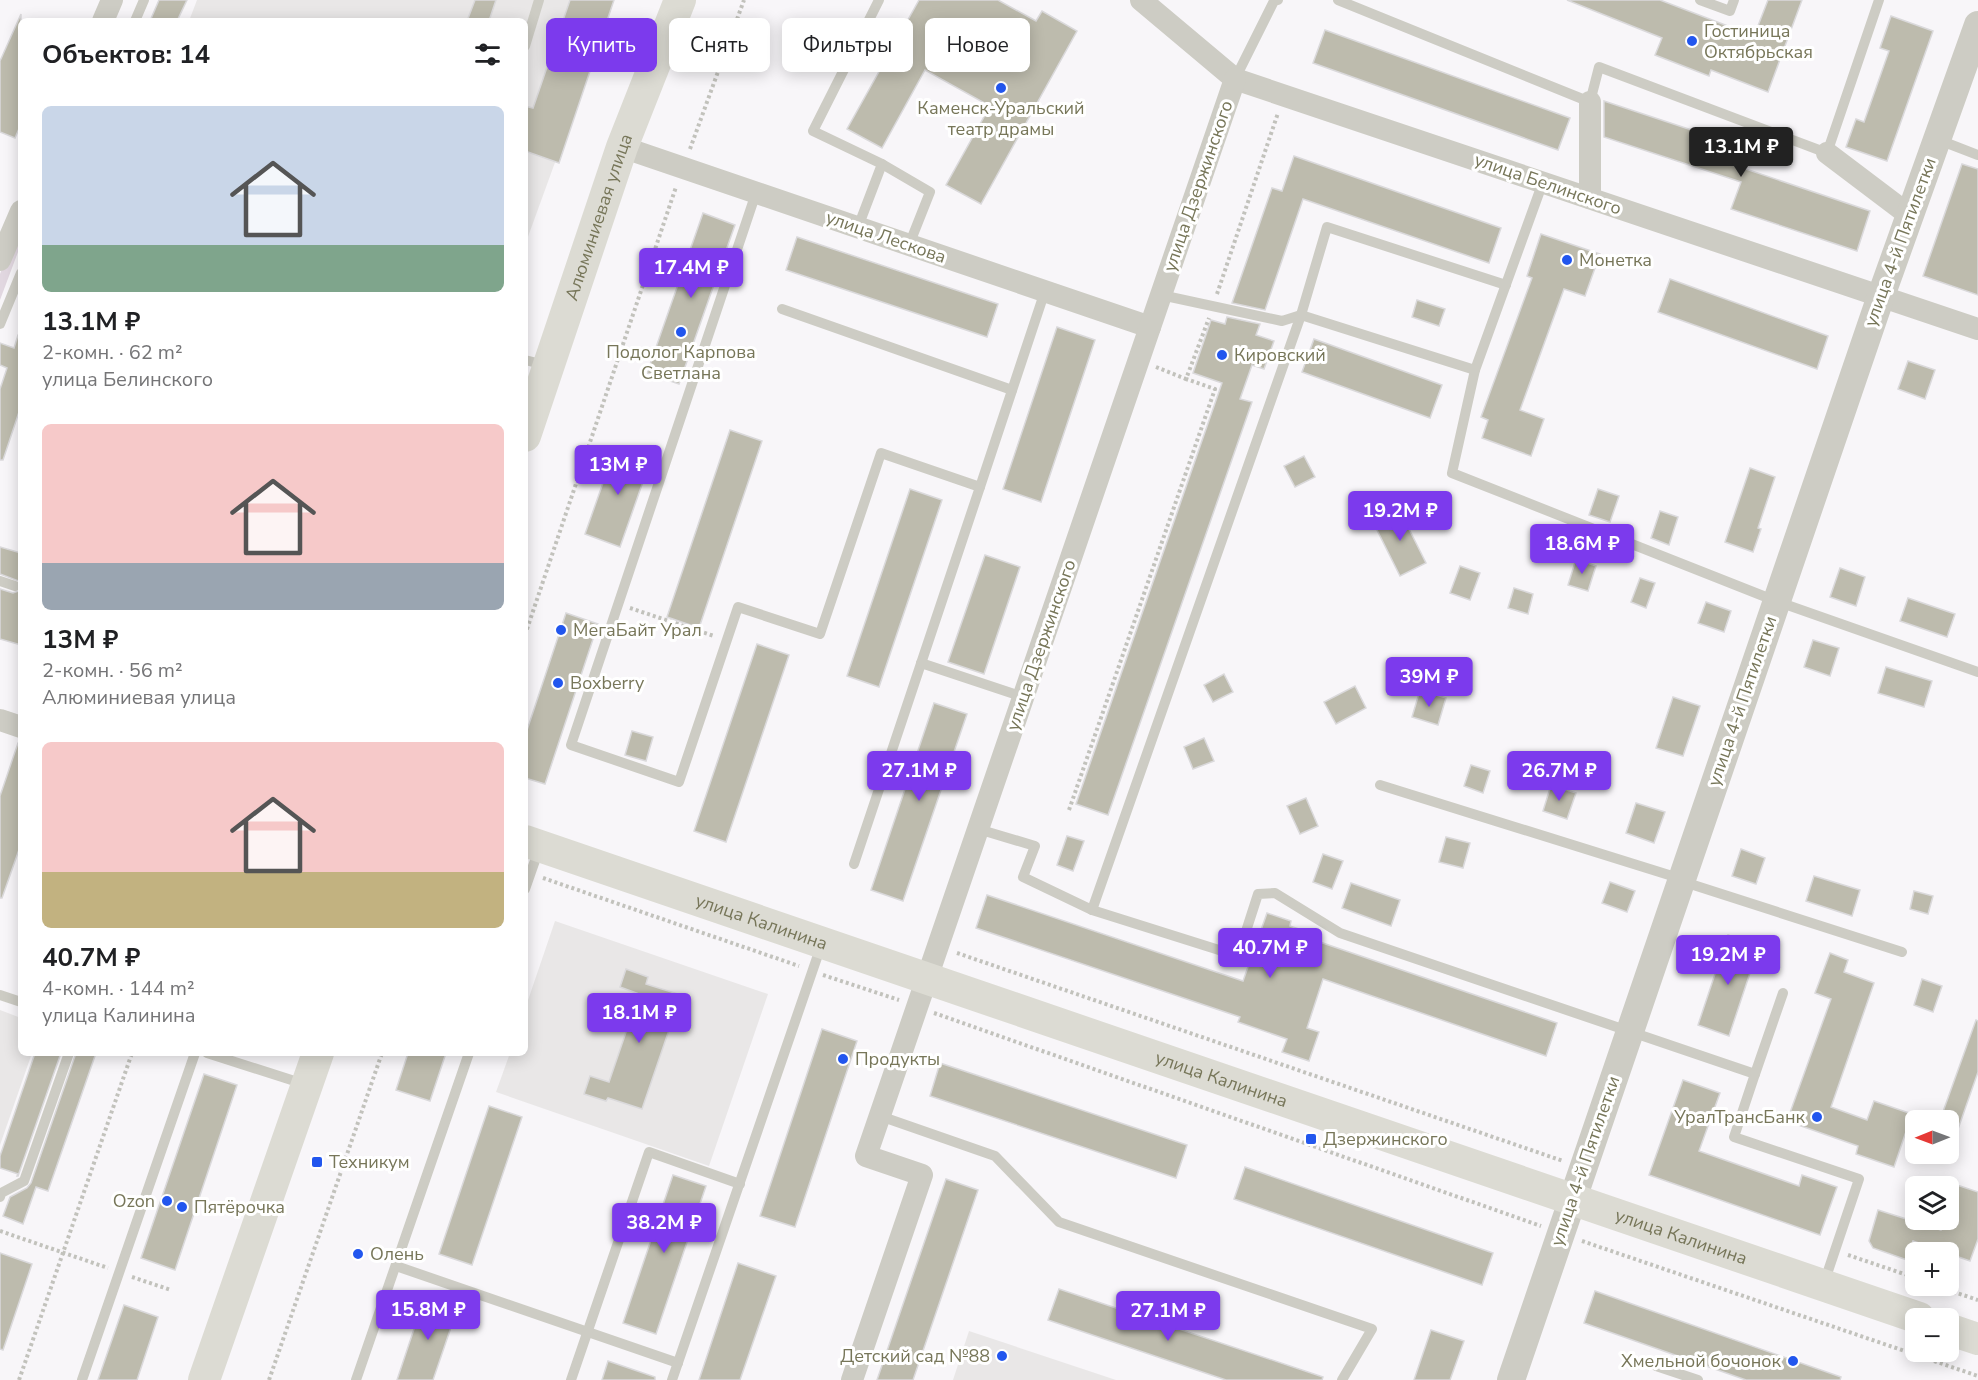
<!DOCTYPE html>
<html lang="ru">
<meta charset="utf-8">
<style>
body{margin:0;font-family:"Nunito Sans",sans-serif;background:#f6f6f6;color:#202124;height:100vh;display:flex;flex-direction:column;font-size:22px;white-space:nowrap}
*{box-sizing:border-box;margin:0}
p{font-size:20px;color:#757577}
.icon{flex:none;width:33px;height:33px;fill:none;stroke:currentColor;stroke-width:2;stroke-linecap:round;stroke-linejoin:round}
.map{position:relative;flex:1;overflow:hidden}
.details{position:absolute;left:18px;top:18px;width:510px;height:1038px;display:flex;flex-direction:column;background:#fff;border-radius:9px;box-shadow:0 3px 15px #0003}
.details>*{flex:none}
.hud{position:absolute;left:546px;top:18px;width:570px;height:54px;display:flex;gap:12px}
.needle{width:39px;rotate:269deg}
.controls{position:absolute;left:1905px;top:1110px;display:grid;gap:12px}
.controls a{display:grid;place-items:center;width:54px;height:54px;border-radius:9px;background:#fff;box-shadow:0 3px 15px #0003;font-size:30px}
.price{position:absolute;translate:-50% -51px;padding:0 14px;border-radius:6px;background:#7c3aed;color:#fff;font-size:20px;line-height:39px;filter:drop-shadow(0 2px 3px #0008)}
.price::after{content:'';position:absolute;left:50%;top:36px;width:18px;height:14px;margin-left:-9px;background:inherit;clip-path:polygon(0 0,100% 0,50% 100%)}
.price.current{background:#222;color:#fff}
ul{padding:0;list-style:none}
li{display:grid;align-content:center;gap:12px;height:318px;padding:0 24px}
li span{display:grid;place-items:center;height:186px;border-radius:9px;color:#555}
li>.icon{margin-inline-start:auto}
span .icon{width:108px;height:108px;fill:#fffc;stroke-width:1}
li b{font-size:26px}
h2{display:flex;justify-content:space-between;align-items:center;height:72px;padding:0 24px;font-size:26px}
.tag{padding:0 21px;border-radius:9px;background:#fff;box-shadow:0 3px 15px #0003;font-size:21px;line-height:54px}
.tag.current{background:#7c3aed;color:#fff}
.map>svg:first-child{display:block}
</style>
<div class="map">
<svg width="1978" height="1380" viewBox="0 0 1978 1380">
<rect width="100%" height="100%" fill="#f8f6f9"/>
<!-- built -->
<g fill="#e9e7e7">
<polygon points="197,0 614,0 525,245 525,21 189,21"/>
<polygon points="555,921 768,994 709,1166 496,1092 510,1053 525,1053 525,1009"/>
<polygon points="0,1010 21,1018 21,1053 32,1053 0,1145"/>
<polygon points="969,1331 1116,1380 953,1380"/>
</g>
<!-- green -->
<polygon fill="#e1d7e0" points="21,218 21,244 0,300 0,274"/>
<!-- building -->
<g fill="#bdbbad" stroke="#dad9db" stroke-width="1.5">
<polygon points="159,0 187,0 177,21 150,21"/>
<polygon points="475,0 496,0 489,21 467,21"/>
<polygon points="570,0 614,0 559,163 525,151 525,106 533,108"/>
<polygon points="919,0 998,0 1036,21 1042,11 1077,31 981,204 946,185 990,106 925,70 882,148 847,129"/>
<polygon points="1567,0 1660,0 1754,36 1768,0 1802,0 1768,92 1711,70 1709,76 1655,55 1662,38"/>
<polygon points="21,14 21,124 15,138 0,132 0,61"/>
<polygon points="1891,16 1933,31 1887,161 1846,147 1856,119 1864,122 1889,51 1880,48"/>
<polygon points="1325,30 1570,118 1558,150 1313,63"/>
<polygon points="1604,101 1734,144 1728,163 1870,211 1857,251 1731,209 1741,182 1604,137"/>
<polygon points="1294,156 1501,228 1489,263 1303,199 1265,310 1232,303 1272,188 1282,191"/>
<polygon points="1962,164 1978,169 1978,295 1923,276"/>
<polygon points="703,213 735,225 679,384 647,373"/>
<polygon points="1541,234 1600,254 1585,296 1564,289 1520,410 1544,419 1531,456 1482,438 1488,420 1481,417 1532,278 1527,276"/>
<polygon points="797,237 998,304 987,337 786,270"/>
<polygon points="1670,279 1828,336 1817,369 1658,312"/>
<polygon points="1417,300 1445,309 1439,326 1412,317"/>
<polygon points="1227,317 1260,324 1256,335 1274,341 1264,369 1252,365 1240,399 1252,402 1108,815 1076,804 1222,383 1193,373 1211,320 1225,324"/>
<polygon points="1057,327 1095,340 1041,502 1003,489"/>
<polygon points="18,335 21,335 21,406 3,460 0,460 0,389 7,368 0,365 0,343 14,348"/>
<polygon points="1314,339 1442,385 1430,418 1302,372"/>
<polygon points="1908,361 1935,370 1925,399 1898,389"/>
<polygon points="730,430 762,441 699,628 667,617"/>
<polygon points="616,446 651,459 620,547 585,534"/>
<polygon points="1304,456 1315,477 1295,487 1284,466"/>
<polygon points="1750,468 1775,477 1758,528 1761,529 1753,552 1725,542"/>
<polygon points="910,489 942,500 879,687 847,676"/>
<polygon points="1598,489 1619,496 1610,522 1589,515"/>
<polygon points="1399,509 1426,563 1400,576 1373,522"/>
<polygon points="1660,511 1678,517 1669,545 1651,538"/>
<polygon points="0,547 21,553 21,582 0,574"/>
<polygon points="985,555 1020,567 984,674 948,662"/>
<polygon points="1576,559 1596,566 1588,591 1568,585"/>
<polygon points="1460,566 1480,573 1470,600 1450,593"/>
<polygon points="1840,568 1865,577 1856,606 1830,597"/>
<polygon points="1640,578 1655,583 1646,608 1631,602"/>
<polygon points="1514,588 1533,594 1528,614 1508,608"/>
<polygon points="0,589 13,593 21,590 21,645 0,639"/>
<polygon points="1908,598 1955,614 1947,637 1900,621"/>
<polygon points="1706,602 1731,611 1724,632 1698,623"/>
<polygon points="566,613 598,624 545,784 525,778 525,736"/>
<polygon points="1813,640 1839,648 1830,676 1804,667"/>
<polygon points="757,644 789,655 726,842 694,831"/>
<polygon points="1886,667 1932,681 1924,707 1878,693"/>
<polygon points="1224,674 1233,692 1213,702 1204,685"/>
<polygon points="1355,686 1366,708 1336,724 1324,702"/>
<polygon points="1420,690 1446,698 1438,725 1412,717"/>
<polygon points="1673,697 1700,706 1683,756 1656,748"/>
<polygon points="934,703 967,714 903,901 871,890"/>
<polygon points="632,731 653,737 646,761 625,755"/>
<polygon points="1204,738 1214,761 1193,769 1184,747"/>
<polygon points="18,743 21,743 21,844 2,898 0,898 0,796"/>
<polygon points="1471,765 1490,771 1483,793 1464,786"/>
<polygon points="1551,785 1576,793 1567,819 1543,811"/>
<polygon points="1306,798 1318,826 1300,834 1287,806"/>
<polygon points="1636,803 1665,812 1654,843 1626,833"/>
<polygon points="1067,836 1084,841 1073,871 1057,865"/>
<polygon points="1446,837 1470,843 1463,868 1439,862"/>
<polygon points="1741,849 1765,858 1756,884 1732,876"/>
<polygon points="1323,854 1343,861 1332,889 1313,882"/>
<polygon points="1814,876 1860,890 1852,916 1806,901"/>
<polygon points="1610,882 1635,891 1627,912 1602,903"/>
<polygon points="1351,883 1400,900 1391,926 1342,908"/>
<polygon points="1914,891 1933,896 1928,914 1910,909"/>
<polygon points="987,895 1243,981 1267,913 1291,921 1290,926 1313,934 1311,939 1557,1023 1546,1056 1323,979 1307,1028 1319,1032 1309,1061 1282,1052 1287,1039 1238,1022 1240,1017 976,928"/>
<polygon points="1728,935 1759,946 1729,1036 1698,1025"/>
<polygon points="1830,953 1848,960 1844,972 1874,983 1831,1107 1867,1120 1874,1101 1912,1114 1894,1167 1856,1154 1858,1146 1787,1121 1831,999 1815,993"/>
<polygon points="626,969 648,977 646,984 681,995 642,1109 608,1098 606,1101 584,1094 590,1076 609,1082 639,994 620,987"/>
<polygon points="1922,979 1942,986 1933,1012 1914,1005"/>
<polygon points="1976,1020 1978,1021 1978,1072 1951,1149 1948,1149 1948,1120 1940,1120"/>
<polygon points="822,1029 857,1041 795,1227 760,1216"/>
<polygon points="35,1053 61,1053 18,1176 17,1176 18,1174 0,1168 0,1156"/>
<polygon points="76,1053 96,1053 48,1191 36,1187 23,1224 3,1216 10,1197 27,1188 31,1183"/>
<polygon points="408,1053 446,1053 430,1101 396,1090"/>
<polygon points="940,1063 1187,1145 1176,1178 930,1096"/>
<polygon points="204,1074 237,1085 175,1270 141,1258"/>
<polygon points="1683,1080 1720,1093 1699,1151 1799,1186 1802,1175 1837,1187 1820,1235 1649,1175"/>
<polygon points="489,1106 522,1117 472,1265 439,1254"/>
<polygon points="1245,1167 1493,1253 1482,1285 1234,1199"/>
<polygon points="673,1175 706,1186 656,1334 623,1323"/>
<polygon points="946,1179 978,1190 913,1380 877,1380"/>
<polygon points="1957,1185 1978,1192 1978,1239 1970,1261 1913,1241 1907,1260 1873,1248 1869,1241 1878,1210 1941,1230 1945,1220 1948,1220 1948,1208"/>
<polygon points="0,1253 32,1264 3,1350 0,1349"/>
<polygon points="738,1263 776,1276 740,1380 699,1380"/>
<polygon points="1059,1289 1323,1377 1322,1380 1226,1380 1048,1320"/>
<polygon points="1595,1291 1841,1377 1840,1380 1746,1380 1584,1323"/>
<polygon points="425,1296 458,1307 433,1380 397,1380"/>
<polygon points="124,1305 158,1317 137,1380 98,1380"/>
<polygon points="1431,1330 1464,1341 1450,1380 1414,1380"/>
<polygon points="608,1361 655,1377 655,1380 602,1380"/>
</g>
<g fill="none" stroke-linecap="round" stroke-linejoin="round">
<!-- path -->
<g stroke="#c2c2bc" stroke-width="4" stroke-dasharray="3 3" stroke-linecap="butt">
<polyline points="690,149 744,0"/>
<polyline points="1217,294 1278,113"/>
<polyline points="1156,367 1186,379"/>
<polyline points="630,608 714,636"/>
<polyline points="525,635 676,187"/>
<polyline points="1069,810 1215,389 1186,379 1209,318"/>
<polyline points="543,878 799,966"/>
<polyline points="957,953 1563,1161"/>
<polyline points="823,975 899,1000"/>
<polyline points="934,1013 1541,1226"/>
<polyline points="0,1231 108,1268"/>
<polyline points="1582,1241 1978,1376"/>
<polyline points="1848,1255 1916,1278"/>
<polyline points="132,1277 171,1290"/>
<polyline points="1936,1286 1978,1300"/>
<polyline points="19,1380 132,1053"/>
<polyline points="269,1380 382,1053"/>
</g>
<!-- service -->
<g stroke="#cdccc4" stroke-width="10">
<polyline points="1338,0 1590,102 1599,67 1827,153 1879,0"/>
<polyline points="1700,0 1730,11 1734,0"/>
<polyline points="135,21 144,0"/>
<polyline points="525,46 539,0"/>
<polyline points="1235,79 1274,1 1278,0"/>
<polyline points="1939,140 1978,155"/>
<polyline points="882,164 930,192 909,245"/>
<polyline points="1543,182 1475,370 1452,473 1776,601 1978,672"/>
<polyline points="756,193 571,745 679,782 738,607 820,634 881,453 980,487 854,864"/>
<polyline points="858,227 882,164 813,131 879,0"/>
<polyline points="1161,295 1282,321 1301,315 1475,370"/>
<polyline points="782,309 1012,390"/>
<polyline points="0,324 21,273"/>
<polyline points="525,360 545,365"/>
<polyline points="980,487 1045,291"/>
<polyline points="0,581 15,586"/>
<polyline points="921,663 1023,697"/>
<polyline points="1380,785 1669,875 1681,881 1902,952"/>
<polyline points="978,829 1035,846 1023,877 1092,910 1238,956 1258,894 1275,893 1340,933 1755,1074 1734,1137 1859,1179 1824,1283"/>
<polyline points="525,889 539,849"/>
<polyline points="1092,910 1301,315 1327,227 1506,285"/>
<polyline points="0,995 21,1002"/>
<polyline points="207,1053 304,1084"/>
<polyline points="1755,1074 1783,993"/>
<polyline points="880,1116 995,1156 1059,1222 1372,1329 1342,1380"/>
<polyline points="0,1197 1,1193 24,1181 69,1053"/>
<polyline points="396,1266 678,1363"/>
<polyline points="1656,1366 1698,1380"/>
<polyline points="82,1380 195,1053"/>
<polyline points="356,1380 469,1053"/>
<polyline points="571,1380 649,1152 740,1184"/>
<polyline points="672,1380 821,946"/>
</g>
<!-- minor -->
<g stroke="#cdccc4" stroke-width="22">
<polyline points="1141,0 1235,79 1978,329"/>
<polyline points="103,21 112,0"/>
<polyline points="622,147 1150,327"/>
<polyline points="1827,153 1909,215"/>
<polyline points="1590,198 1590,102"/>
<polyline points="0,260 21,211"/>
<polyline points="0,720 21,727"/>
<polyline points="852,1380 922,1175 866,1156 1235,79"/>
</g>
<!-- tertiary -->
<polyline stroke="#cdccc4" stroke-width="28" points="1511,1380 1881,296 1978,25"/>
<!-- secondary -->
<g stroke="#dcdbd3" stroke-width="32">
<path id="s1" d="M525 436 622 147 680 0"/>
<path id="s2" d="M525 841 1919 1318"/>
<polyline points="1948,1329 1978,1339"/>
<polyline points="204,1380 318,1053"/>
</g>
</g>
<!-- markers -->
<g fill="#2256ee" stroke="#fff" stroke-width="2">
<circle cx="1692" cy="41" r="6"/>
<circle cx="1001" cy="88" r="6"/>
<circle cx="1567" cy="260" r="6"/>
<circle cx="681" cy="332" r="6"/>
<circle cx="1222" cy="355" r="6"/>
<circle cx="561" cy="630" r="6"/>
<circle cx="558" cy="683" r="6"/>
<circle cx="843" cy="1059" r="6"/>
<circle cx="1817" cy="1117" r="6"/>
<rect x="1305" y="1133" width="12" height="12" rx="3"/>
<rect x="311" y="1156" width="12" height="12" rx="3"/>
<circle cx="167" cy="1201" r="6"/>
<circle cx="182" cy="1207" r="6"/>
<circle cx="358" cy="1254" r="6"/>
<circle cx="1002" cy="1356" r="6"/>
<circle cx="1793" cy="1361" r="6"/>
</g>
<g text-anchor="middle" stroke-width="6" stroke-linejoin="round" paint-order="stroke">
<!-- poi labels -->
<g font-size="18" fill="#777659" stroke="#fff" text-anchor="start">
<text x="1704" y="37">Гостиница<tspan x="1704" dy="21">Октябрьская</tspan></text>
<text x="1001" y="114" text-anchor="middle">Каменск-Уральский<tspan x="1001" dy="21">театр драмы</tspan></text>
<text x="1579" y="266">Монетка</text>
<text x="681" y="358" text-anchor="middle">Подолог Карпова<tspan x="681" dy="21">Светлана</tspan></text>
<text x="1234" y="361">Кировский</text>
<text x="573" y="636">МегаБайт Урал</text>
<text x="570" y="689">Boxberry</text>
<text x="855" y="1065">Продукты</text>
<text x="1805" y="1123" text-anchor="end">УралТрансБанк</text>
<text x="1323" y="1145">Дзержинского</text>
<text x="329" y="1168">Техникум</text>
<text x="155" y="1207" text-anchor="end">Ozon</text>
<text x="194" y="1213">Пятёрочка</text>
<text x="370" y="1260">Олень</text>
<text x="990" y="1362" text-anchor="end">Детский сад №88</text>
<text x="1781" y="1367" text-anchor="end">Хмельной бочонок</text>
</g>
<!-- street labels -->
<g font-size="18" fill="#777659" stroke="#fff">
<text transform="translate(1548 184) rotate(19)" y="6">улица Белинского</text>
<text transform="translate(1198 186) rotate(-71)" y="6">улица Дзержинского</text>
<text dy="6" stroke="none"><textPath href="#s1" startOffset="231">Алюминиевая улица</textPath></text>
<text transform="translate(886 237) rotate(19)" y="6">улица Лескова</text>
<text transform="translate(1900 242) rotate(-70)" y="6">улица 4-й Пятилетки</text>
<text transform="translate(1041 645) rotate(-71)" y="6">улица Дзержинского</text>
<text transform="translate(1742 701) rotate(-71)" y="6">улица 4-й Пятилетки</text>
<text dy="6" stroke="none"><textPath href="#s2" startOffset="250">улица Калинина</textPath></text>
<text dy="6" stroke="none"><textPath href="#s2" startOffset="736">улица Калинина</textPath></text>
<text transform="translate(1585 1161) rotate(-71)" y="6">улица 4-й Пятилетки</text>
<text dy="6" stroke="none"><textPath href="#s2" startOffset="1222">улица Калинина</textPath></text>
</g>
</g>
</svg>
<div class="controls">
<a><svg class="needle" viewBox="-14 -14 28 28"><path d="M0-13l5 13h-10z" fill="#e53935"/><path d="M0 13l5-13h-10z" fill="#757577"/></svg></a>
<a><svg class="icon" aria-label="layers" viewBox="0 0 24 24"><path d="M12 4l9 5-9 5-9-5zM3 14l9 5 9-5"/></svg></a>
<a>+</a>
<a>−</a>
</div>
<b class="price current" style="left:1741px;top:178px">13.1M ₽</b>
<b class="price" style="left:691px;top:299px">17.4M ₽</b>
<b class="price" style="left:618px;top:496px">13M ₽</b>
<b class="price" style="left:1400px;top:542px">19.2M ₽</b>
<b class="price" style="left:1582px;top:575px">18.6M ₽</b>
<b class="price" style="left:1429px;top:708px">39M ₽</b>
<b class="price" style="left:919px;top:802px">27.1M ₽</b>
<b class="price" style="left:1559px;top:802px">26.7M ₽</b>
<b class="price" style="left:1270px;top:979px">40.7M ₽</b>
<b class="price" style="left:1728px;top:986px">19.2M ₽</b>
<b class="price" style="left:639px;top:1044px">18.1M ₽</b>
<b class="price" style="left:664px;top:1254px">38.2M ₽</b>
<b class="price" style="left:428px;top:1341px">15.8M ₽</b>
<b class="price" style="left:1168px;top:1342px">27.1M ₽</b>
<div class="hud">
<a class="tag current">Купить</a>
<a class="tag">Снять</a>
<a class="tag">Фильтры</a>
<a class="tag">Новое</a>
</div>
<section class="details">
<h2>Объектов: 14<svg class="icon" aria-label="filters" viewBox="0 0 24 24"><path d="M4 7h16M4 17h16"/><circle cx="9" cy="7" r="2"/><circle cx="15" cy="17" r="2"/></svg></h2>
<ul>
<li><span style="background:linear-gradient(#c9d6e8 75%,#7fa58c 0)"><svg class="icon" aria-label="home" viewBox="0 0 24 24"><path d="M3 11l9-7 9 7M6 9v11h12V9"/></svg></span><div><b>13.1M ₽</b><p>2-комн. · 62 m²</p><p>улица Белинского</p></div></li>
<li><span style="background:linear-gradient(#f6c9c9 75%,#9aa5b1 0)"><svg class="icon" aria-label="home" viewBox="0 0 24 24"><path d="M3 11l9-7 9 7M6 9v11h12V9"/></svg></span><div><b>13M ₽</b><p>2-комн. · 56 m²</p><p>Алюминиевая улица</p></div></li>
<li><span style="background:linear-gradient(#f6c9c9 70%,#c2b280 0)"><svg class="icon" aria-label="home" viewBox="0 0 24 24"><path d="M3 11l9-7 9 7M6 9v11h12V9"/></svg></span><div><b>40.7M ₽</b><p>4-комн. · 144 m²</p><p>улица Калинина</p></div></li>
</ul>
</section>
</div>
